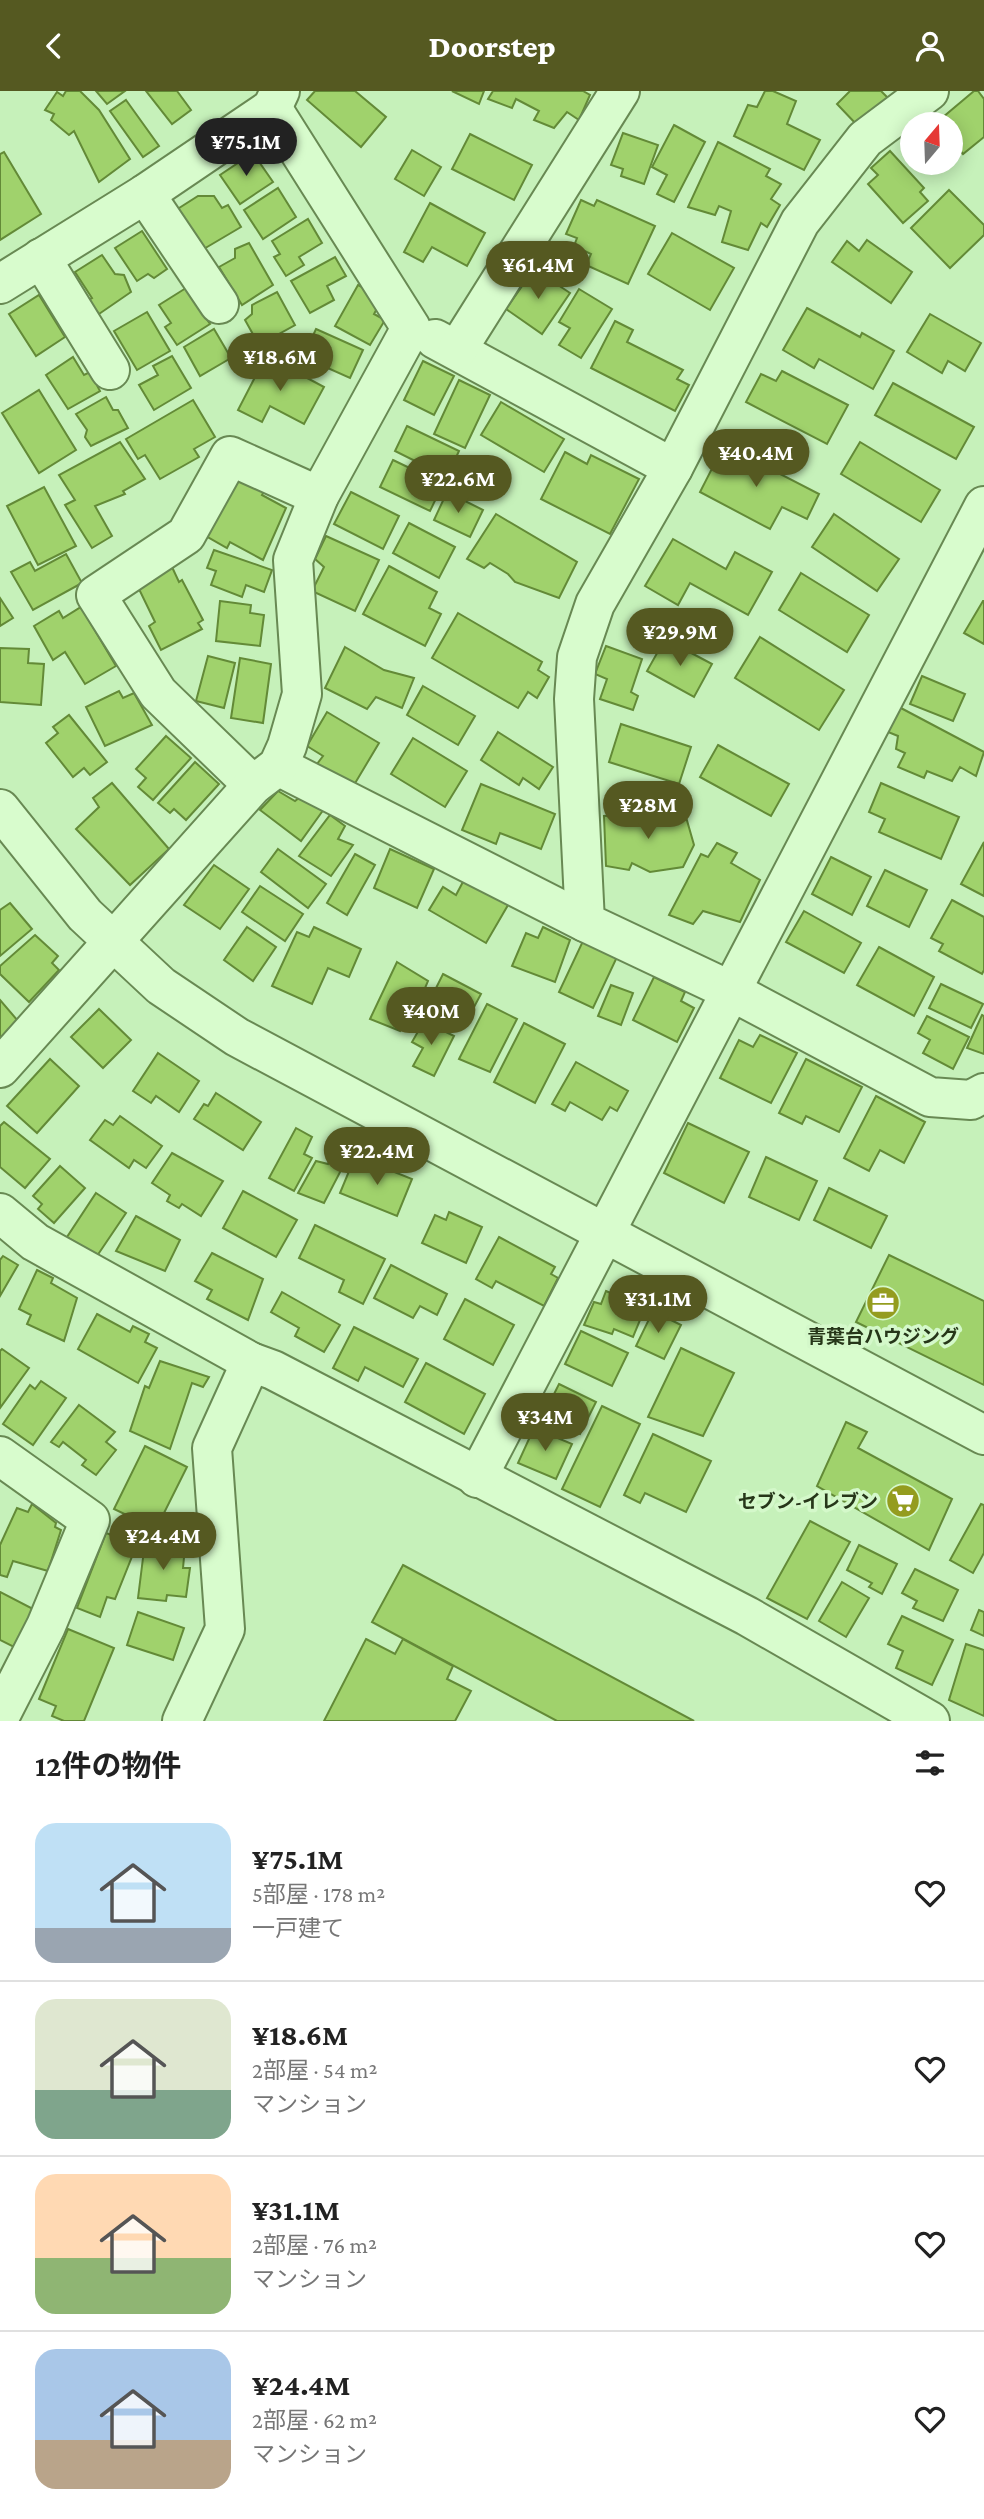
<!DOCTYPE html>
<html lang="ja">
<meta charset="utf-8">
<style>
body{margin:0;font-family:"Crimson Pro","Noto Sans JP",serif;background:#f6f6f6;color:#222;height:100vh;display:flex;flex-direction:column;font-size:26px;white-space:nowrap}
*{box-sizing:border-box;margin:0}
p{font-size:23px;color:#767676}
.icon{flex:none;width:38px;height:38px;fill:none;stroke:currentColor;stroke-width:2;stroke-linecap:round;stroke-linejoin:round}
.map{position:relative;height:1630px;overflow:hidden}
.side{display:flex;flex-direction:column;background:#fff;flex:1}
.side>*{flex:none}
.needle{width:46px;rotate:19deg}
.tools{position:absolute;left:900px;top:21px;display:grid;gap:14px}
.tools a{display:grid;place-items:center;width:63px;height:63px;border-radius:50%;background:#fff;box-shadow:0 4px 18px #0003;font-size:35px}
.price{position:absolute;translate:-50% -60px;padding:0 16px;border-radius:24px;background:#555921;color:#fff;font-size:23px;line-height:46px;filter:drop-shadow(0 2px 4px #0008)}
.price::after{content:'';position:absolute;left:50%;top:42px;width:21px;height:16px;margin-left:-10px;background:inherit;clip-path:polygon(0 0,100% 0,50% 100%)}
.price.on{background:#222;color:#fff}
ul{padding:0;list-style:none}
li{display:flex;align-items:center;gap:21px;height:175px;padding:0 35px}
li+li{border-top:2px solid #e0e0e0}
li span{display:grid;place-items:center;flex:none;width:196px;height:140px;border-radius:21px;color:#555}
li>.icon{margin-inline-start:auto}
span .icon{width:84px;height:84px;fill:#fffc;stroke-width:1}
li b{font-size:30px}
h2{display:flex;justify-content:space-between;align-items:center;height:84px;padding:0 35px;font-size:30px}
header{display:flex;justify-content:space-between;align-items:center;height:91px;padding:0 35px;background:#555921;color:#fff;font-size:32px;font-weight:800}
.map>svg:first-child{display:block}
</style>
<header><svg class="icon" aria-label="back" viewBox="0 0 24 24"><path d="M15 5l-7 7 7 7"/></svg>Doorstep<svg class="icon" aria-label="person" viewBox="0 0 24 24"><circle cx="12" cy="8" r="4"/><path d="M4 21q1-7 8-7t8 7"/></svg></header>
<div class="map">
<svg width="984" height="1630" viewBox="0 0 984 1630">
<rect width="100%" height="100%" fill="#c6f1ba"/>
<!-- building -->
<g fill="#a0d26c" stroke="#638a37" stroke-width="2">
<polygon points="66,0 80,0 99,19 130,68 99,91 74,40 69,44 51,29 54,23 45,19 57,1 63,5"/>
<polygon points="96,0 125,0 107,13"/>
<polygon points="146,0 177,0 191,19 172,33"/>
<polygon points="315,0 355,0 386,26 361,56 307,9"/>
<polygon points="452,0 484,0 479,13"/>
<polygon points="493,0 583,0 590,4 579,29 567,21 554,37 534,29 539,20 516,8 512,17 488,8"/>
<polygon points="765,0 773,0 796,10 787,33 820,49 804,79 734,45 748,14 757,16"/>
<polygon points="850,0 881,0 888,7 858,35 837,13"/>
<polygon points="974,0 978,0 984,8 984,46 963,63 950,48 950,33 936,32"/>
<polygon points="126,9 159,55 143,66 110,20"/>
<polygon points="674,34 705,51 674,111 657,103 667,84 652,76"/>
<polygon points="623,42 658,54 644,93 621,85 623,78 611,74"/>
<polygon points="470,43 532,74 514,109 452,78"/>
<polygon points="718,51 770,78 766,85 781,93 771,108 780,114 767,136 761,132 748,159 722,151 731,120 719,115 715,124 688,116"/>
<polygon points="412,59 441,76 424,105 395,88"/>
<polygon points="890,60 924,97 920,101 928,110 903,132 868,93 878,84 871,77"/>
<polygon points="4,61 41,123 0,149 0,63"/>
<polygon points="253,62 273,91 240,113 220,84"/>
<polygon points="278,97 296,126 263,148 244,119"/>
<polygon points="949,99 984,134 984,144 950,177 911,137"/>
<polygon points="198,105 214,105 222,117 228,114 241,136 202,159 176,119"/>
<polygon points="581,109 594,115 597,109 655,135 628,193 586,174 591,163 574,155 577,147 566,143"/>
<polygon points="430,112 485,142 467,175 432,156 423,171 404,161"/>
<polygon points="308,128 322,152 299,166 304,174 286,185 274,166 280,163 272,150"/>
<polygon points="142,140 167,178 154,187 148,183 137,190 115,157"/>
<polygon points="672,142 734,177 710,219 648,183"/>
<polygon points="867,149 912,181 891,212 832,171 847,150 859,160"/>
<polygon points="249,152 273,194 242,214 219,176 235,167 235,158"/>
<polygon points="102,164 115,183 124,184 131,201 99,223 88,209 92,207 75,181"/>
<polygon points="335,166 346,185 327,195 334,209 310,222 291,190"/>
<polygon points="534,178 570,202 542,243 506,218"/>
<polygon points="358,194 383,206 374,223 385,229 370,254 335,235"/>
<polygon points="186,197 210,233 177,254 165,236 171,232 159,214"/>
<polygon points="579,198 612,218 581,267 559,254 570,237 559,231"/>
<polygon points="277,201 295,234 259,254 245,229 252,223 252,214"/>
<polygon points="39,204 65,246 36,265 9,223"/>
<polygon points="807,217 860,246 862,242 894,260 873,298 819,268 814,277 783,259"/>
<polygon points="147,221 170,260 137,279 114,240"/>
<polygon points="930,223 981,252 965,280 948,270 942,282 907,261"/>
<polygon points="615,230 633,239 627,251 683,279 677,288 689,294 675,320 591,277"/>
<polygon points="214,238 231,267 200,285 184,256"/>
<polygon points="316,238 363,259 350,287 303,266"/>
<polygon points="172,265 191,297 154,319 139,294 158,284 153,275"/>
<polygon points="266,265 324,296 304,333 270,315 262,331 238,319"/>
<polygon points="73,266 84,284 90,281 100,300 68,318 46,284"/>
<polygon points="423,270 454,285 434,324 404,309"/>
<polygon points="782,280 848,314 827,353 746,311 761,283 776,290"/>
<polygon points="459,289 490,304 465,357 434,343"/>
<polygon points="893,292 974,336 956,368 875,324"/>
<polygon points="39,299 76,359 39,382 2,322"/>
<polygon points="106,306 113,319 118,319 128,337 91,355 85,346 87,339 76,323"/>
<polygon points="193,309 215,346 194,358 199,366 160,388 145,364 138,368 126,348"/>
<polygon points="501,311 564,348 544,381 481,344"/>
<polygon points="407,335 459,360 447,386 395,360"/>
<polygon points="120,351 145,388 123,400 125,403 95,415 112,445 92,457 65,414 75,409 59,384"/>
<polygon points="860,351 940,399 921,431 841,383"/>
<polygon points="724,354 819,403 807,428 782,416 770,438 700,401"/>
<polygon points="565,361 587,373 591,364 639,388 610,443 541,408"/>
<polygon points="393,369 443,393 430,420 380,396"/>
<polygon points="240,384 266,397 262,404 286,417 263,469 230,451 227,457 206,445"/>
<polygon points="44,396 76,455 38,474 7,415"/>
<polygon points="351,401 399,425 383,458 334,433"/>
<polygon points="447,401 483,419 470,446 434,429"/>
<polygon points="496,423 577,471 559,507 515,491 508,483 490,472 484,477 467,468"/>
<polygon points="834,423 899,468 877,500 812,456"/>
<polygon points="409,432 455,456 439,487 393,462"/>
<polygon points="326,445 379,469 355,520 312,500 324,476 315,468"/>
<polygon points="673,448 726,478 735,461 772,481 748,524 690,492 678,514 645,495"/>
<polygon points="214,459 272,479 264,501 246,494 242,506 211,494 216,480 207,477"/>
<polygon points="66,463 82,492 33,519 11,481 30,471 35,480"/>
<polygon points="389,475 437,501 429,517 441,523 425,555 363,523"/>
<polygon points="172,476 179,491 182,489 203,529 198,532 202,538 161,559 149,535 155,531 137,494"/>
<polygon points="801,482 869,524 847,561 779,519"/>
<polygon points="0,507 13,527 0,535"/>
<polygon points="220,510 251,514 250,522 264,524 260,555 216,550"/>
<polygon points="983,510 984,510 984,553 964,542"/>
<polygon points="81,516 116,575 85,593 65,561 53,569 34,535 59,520 63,527"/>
<polygon points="458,522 542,571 538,579 549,586 537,607 528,601 518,617 432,567"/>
<polygon points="760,546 844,599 819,639 735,587"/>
<polygon points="665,548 712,573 694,606 647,580"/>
<polygon points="606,555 642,568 631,601 638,605 633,619 600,608 607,588 595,583"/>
<polygon points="345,556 384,579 414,587 402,617 376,606 367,618 325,597"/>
<polygon points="0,557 29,558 28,572 44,573 41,614 0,611"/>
<polygon points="208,565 235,572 224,617 196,610"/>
<polygon points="240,567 271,573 263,632 231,627"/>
<polygon points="922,585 965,603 953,630 910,613"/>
<polygon points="423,595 475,625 458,654 407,624"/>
<polygon points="119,600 123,607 134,602 152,634 105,655 86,616"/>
<polygon points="899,616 984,661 976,685 960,676 952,690 927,680 924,687 898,676 905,662 896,658 898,645 888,641"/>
<polygon points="327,621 379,652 354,694 317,673 323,665 307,655"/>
<polygon points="69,624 107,671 90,684 84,677 73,686 46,652 58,642 53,636"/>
<polygon points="621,633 691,656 679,693 609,671"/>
<polygon points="498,641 553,676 539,698 523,687 519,694 481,669"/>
<polygon points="166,645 191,667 153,709 138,696 146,687 136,678"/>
<polygon points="413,647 467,680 445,716 391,683"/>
<polygon points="718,654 789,693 771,725 700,686"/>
<polygon points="195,671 219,693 186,729 174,718 170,722 158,712"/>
<polygon points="112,692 169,758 130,794 76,738 99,716 93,707"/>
<polygon points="881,692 959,726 941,768 879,741 885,728 869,721"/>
<polygon points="481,693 555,723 541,758 500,742 496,753 462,739"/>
<polygon points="278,700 295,710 304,703 324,718 301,750 260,719"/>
<polygon points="684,719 694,754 683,776 650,781 632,772 629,779 606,775 604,725"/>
<polygon points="330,724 345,735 338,748 353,754 331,785 299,765"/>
<polygon points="984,751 984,805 961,793"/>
<polygon points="717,752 737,762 731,772 760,789 740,831 703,820 693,833 669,824 701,763 708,766"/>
<polygon points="278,758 326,793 308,817 261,781"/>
<polygon points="390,758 434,778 417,817 374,797"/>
<polygon points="355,763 375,774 347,824 327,812"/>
<polygon points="831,766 871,786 852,824 812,803"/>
<polygon points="214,774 249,798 220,838 184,814"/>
<polygon points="885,779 927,799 909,836 867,815"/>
<polygon points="464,789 508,814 486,852 429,819 443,796 456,804"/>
<polygon points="260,795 303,823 285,850 242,821"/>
<polygon points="952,809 984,826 984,879 982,883 939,860 943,853 931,847"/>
<polygon points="10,812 32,838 0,865 0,819"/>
<polygon points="804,820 861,852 844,882 786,851"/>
<polygon points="247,836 276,856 253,890 224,869"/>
<polygon points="314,836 361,858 349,886 328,877 312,913 272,895 297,841 309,846"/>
<polygon points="543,836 570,849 555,891 512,875 526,842 538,847"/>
<polygon points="35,844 58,865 52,872 59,879 29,911 0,883 0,875"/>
<polygon points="583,850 617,866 593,917 559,901"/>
<polygon points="879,856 934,886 914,925 857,894"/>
<polygon points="397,871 428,890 418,914 412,911 400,940 370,928"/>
<polygon points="443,883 481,903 466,931 429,911"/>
<polygon points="654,886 685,901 681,910 694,917 677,951 633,929"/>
<polygon points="941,893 983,913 971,937 929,917"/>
<polygon points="611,894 633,902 621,934 598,925"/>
<polygon points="0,909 18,930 0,948"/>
<polygon points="487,913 517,928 490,981 459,968"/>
<polygon points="99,918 131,949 103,977 71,946"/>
<polygon points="982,924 984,925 984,963 967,957"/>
<polygon points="927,925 969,946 953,978 923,962 930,949 918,942"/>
<polygon points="424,930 454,945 434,985 413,975 423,957 412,951"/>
<polygon points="524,932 565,953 535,1012 494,991"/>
<polygon points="760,944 797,962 771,1012 720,987 739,949 753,956"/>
<polygon points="158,962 199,990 179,1021 156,1005 151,1012 133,1000"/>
<polygon points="50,968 79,995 37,1042 7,1015"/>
<polygon points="806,968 862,996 839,1041 806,1025 802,1033 779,1022"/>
<polygon points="576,971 628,1000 617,1020 610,1016 602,1029 570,1011 565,1020 552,1013"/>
<polygon points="216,1002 261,1031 243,1059 194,1028 204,1013 208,1015"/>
<polygon points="876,1005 925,1031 904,1072 880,1059 869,1080 844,1067"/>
<polygon points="120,1025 162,1055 146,1077 134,1069 129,1077 90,1049 105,1029 113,1034"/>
<polygon points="4,1031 50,1068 25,1097 0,1076 0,1035"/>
<polygon points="688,1032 749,1061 724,1112 664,1082"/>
<polygon points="296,1037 312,1046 304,1063 312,1067 294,1100 269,1087"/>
<polygon points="338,1054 351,1060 324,1112 298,1102 316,1070 328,1073"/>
<polygon points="172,1062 223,1090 201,1125 182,1113 179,1117 167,1110 170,1104 152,1092"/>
<polygon points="766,1066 817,1090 799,1129 749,1106"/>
<polygon points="362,1068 412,1088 397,1125 340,1102 352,1073 359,1076"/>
<polygon points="60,1075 85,1097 54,1132 38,1118 42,1113 33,1105"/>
<polygon points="829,1097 887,1125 871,1157 814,1129"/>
<polygon points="243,1100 297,1129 276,1166 223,1137"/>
<polygon points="96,1102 126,1122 97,1165 67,1146"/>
<polygon points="449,1121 482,1136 466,1172 422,1152 435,1124 446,1129"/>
<polygon points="136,1125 180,1149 165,1180 116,1160"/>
<polygon points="315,1134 385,1168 363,1213 339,1201 344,1189 299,1167"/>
<polygon points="499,1146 555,1176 551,1183 558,1187 544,1215 496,1190 492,1197 476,1188"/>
<polygon points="212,1162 263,1188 248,1229 207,1208 212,1199 195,1190"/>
<polygon points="889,1164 984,1210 984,1294 856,1231"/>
<polygon points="3,1165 18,1174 0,1205 0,1169"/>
<polygon points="391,1174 447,1203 437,1224 420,1215 413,1227 374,1207"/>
<polygon points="37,1179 53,1187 51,1192 77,1207 64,1250 27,1233 31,1224 19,1218"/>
<polygon points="606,1200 645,1217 633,1246 614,1238 612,1243 584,1234 594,1211 601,1213"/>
<polygon points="282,1201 340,1234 324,1261 295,1245 299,1237 271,1221"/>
<polygon points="465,1208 514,1234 493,1274 444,1248"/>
<polygon points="653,1220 681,1234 664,1268 636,1255"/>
<polygon points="97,1223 130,1241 133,1235 149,1243 145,1251 157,1257 138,1292 78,1258"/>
<polygon points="354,1236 418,1268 403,1296 365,1276 358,1290 333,1277"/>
<polygon points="581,1240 628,1262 612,1295 565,1273"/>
<polygon points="681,1257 734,1282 703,1345 648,1326"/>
<polygon points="2,1258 29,1277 0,1317 0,1260"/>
<polygon points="160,1270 209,1286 203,1296 192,1292 170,1358 130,1340 145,1295 149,1297"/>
<polygon points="426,1272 485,1303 464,1343 405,1311"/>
<polygon points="41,1290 66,1307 33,1354 3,1333 30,1294 35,1298"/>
<polygon points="559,1293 596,1311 580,1343 543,1325"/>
<polygon points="79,1314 115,1341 106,1351 116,1359 96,1384 82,1374 86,1369 63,1351 59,1356 51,1351"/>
<polygon points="602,1315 640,1333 600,1416 562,1398"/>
<polygon points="846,1331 867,1341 858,1357 952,1408 929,1459 817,1395"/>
<polygon points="534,1337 572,1353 556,1388 518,1372"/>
<polygon points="653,1343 711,1370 686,1421 645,1402 640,1412 624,1404"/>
<polygon points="145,1355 187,1376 156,1438 114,1418"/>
<polygon points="32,1413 56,1432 55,1436 61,1439 48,1480 13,1470 7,1486 0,1484 0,1454 17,1417 28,1421"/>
<polygon points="981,1413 984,1414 984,1462 973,1482 950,1469"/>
<polygon points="810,1430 850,1451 807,1528 767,1507"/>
<polygon points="106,1442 137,1453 115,1508 107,1506 100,1526 77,1517"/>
<polygon points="145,1451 185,1456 183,1477 190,1477 186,1506 167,1504 166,1510 138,1507"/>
<polygon points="859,1454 897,1473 882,1503 869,1496 872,1492 847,1479"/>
<polygon points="403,1474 694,1630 557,1630 372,1531"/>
<polygon points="915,1478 958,1499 943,1530 913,1517 917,1510 902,1502"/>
<polygon points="842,1491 869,1507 846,1546 819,1530"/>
<polygon points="0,1501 33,1518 14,1556 0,1549"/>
<polygon points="979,1519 984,1521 984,1545 971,1539"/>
<polygon points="138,1521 184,1537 173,1569 127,1554"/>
<polygon points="902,1525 953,1549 932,1594 896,1577 903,1560 888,1553"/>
<polygon points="68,1538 114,1557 84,1630 64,1630 52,1625 56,1615 39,1608"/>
<polygon points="366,1548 395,1563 403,1548 453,1575 447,1588 471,1600 455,1630 324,1630"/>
<polygon points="966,1553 984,1559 984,1625 949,1609"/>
</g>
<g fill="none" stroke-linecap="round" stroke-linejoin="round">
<!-- minor casing -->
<g stroke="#688953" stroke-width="42">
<g id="minor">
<polyline points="929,0 865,48 800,131 673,377 595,513 577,566 574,608 585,831 731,900 930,1006 971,1009 984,1002"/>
<polyline points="145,103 219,213"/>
<polyline points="41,167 110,279"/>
<polyline points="0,193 145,103 272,17 280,0"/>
<polyline points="435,248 673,377"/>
<polyline points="457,259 620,0"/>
<polyline points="278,675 585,831"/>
<polyline points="253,694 158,602 96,504 186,444 230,365 319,405"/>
<polyline points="0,718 85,824 161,895 237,946 984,1344"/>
<polyline points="0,977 253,694 278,675 287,655 302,603 293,469 319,405 411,237 272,17"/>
<polyline points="0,1122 35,1151 251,1271 273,1279 747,1525 930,1630"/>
<polyline points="0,1365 90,1429 46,1535 0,1625"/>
<polyline points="477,1387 984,415"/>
<polyline points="182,1630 225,1538 212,1357 251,1271"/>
</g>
</g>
<!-- minor -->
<use href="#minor" stroke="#d8fccd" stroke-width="38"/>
</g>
<!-- icons -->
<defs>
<g id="office-disc" transform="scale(1.75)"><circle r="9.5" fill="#949c1f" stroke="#d4f8ca"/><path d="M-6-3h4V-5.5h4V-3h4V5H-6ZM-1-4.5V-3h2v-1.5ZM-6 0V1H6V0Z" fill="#fff"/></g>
<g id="supermarket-disc" transform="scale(1.75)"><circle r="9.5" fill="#949c1f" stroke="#d4f8ca"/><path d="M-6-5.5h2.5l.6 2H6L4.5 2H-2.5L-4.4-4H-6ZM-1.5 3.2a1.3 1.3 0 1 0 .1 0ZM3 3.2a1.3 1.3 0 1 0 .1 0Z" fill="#fff"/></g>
</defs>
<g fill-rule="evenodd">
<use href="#office-disc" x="883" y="1212"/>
<use href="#supermarket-disc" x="903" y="1410"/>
</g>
<g text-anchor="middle" stroke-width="7" stroke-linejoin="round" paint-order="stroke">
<!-- poi labels -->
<g font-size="19" font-weight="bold" fill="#263619" stroke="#d4f8ca">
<text x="883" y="1252">青葉台ハウジング</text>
<text x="878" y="1417" text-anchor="end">セブン-イレブン</text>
</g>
</g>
</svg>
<div class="tools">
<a><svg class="needle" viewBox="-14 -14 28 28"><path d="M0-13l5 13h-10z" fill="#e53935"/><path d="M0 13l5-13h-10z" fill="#767676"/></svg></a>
</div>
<b class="price on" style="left:246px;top:87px">¥75.1M</b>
<b class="price" style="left:538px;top:210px">¥61.4M</b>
<b class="price" style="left:280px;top:302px">¥18.6M</b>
<b class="price" style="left:756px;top:398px">¥40.4M</b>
<b class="price" style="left:458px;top:424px">¥22.6M</b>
<b class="price" style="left:680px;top:577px">¥29.9M</b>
<b class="price" style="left:648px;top:750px">¥28M</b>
<b class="price" style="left:431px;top:956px">¥40M</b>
<b class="price" style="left:377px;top:1096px">¥22.4M</b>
<b class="price" style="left:658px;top:1244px">¥31.1M</b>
<b class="price" style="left:545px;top:1362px">¥34M</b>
<b class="price" style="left:163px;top:1481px">¥24.4M</b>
</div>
<section class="side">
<h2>12件の物件<svg class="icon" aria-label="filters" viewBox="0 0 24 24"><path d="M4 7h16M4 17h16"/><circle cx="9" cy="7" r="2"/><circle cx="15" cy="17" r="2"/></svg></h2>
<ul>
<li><span style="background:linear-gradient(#bfe0f5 75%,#9aa5b1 0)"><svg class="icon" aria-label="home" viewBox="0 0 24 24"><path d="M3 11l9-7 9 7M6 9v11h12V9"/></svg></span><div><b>¥75.1M</b><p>5部屋 · 178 m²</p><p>一戸建て</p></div><svg class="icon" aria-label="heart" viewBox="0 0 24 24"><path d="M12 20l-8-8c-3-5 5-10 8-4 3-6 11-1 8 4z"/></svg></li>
<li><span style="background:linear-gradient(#dfe7d0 65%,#7fa58c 0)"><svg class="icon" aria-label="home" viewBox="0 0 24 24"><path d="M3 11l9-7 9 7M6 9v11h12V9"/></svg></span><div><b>¥18.6M</b><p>2部屋 · 54 m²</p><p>マンション</p></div><svg class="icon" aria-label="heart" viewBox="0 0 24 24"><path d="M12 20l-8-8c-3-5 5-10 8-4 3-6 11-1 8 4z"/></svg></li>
<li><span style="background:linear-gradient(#ffd9b3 60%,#8fb573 0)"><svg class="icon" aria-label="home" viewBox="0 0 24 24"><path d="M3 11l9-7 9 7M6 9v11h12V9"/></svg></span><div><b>¥31.1M</b><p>2部屋 · 76 m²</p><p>マンション</p></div><svg class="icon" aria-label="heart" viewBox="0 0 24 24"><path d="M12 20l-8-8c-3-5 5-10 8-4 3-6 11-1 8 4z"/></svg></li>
<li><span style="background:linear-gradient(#a9c7e8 65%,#b9a48a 0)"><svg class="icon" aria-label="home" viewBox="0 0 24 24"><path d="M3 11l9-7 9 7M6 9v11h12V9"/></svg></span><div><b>¥24.4M</b><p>2部屋 · 62 m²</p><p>マンション</p></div><svg class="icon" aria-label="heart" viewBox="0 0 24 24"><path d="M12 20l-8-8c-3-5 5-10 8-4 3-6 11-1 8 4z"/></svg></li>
</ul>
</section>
